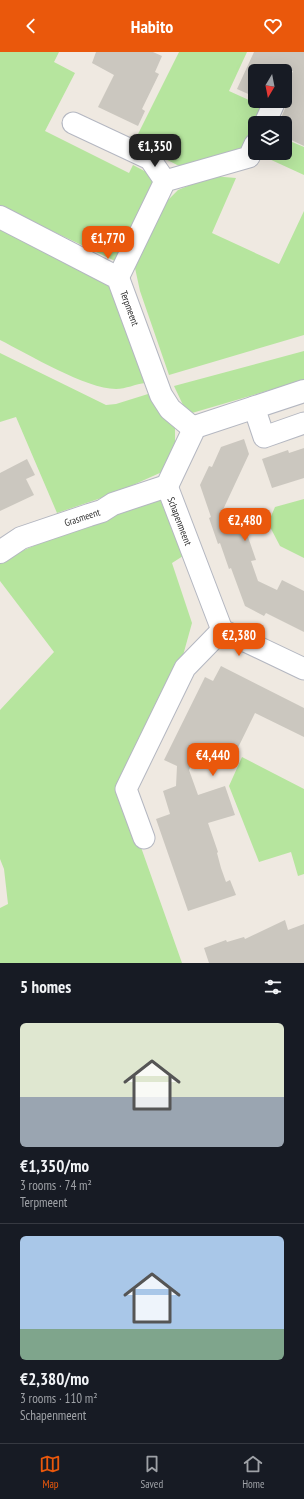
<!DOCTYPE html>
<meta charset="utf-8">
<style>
body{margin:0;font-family:"PT Sans Narrow",sans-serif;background:#242831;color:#f1f3f6;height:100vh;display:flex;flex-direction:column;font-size:15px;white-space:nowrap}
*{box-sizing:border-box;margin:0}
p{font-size:13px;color:#9ea1a6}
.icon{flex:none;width:22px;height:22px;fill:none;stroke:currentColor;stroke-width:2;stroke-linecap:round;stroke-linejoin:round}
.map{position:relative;height:911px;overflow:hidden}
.drawer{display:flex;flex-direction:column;background:#171b24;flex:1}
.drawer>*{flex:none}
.needle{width:26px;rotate:190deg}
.tools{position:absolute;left:248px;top:12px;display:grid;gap:8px}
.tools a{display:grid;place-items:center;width:44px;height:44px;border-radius:6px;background:#171b24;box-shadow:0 4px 16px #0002;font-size:20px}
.price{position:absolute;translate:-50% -34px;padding:0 9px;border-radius:8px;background:#ea580c;color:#fff;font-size:13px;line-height:26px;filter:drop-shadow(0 1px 2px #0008)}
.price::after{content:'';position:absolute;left:50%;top:24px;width:12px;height:9px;margin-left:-6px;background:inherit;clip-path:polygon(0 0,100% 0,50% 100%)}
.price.current{background:#222;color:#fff}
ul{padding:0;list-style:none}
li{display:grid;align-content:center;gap:8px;height:212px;padding:0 20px}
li+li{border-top:1px solid #363941}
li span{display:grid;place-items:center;height:124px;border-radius:6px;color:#555}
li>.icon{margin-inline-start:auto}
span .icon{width:72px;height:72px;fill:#fffc;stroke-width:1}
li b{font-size:17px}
h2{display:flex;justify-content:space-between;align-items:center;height:48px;padding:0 20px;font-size:17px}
header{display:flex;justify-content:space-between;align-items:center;height:52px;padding:0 20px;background:#ea580c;color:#fff;font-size:18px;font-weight:600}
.tab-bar{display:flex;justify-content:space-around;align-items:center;height:56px;border-top:1px solid #363941;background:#171b24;font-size:11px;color:#9ea1a6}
.tab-bar a{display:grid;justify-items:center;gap:2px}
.tab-bar .current{color:#ea580c}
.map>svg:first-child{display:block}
</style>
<header><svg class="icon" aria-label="back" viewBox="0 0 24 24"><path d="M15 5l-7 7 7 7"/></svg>Habito<svg class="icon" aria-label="heart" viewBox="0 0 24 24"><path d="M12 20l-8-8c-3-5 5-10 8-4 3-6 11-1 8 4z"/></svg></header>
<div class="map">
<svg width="304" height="911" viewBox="0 0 304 911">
<rect width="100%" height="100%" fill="#efe9e1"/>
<!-- green -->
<g fill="#b6e59e">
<polygon points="0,0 59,0 54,10 75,21 45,79 129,121 133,113 150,122 155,131 115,209 0,154"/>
<polygon points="179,0 247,0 229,39 264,55 255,71 255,75 246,94 183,116 142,95 146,88 137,84"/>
<polygon points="285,87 304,95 304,123 267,106 269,101 285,101"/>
<polygon points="212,124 236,126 212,181 279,212 304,159 304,283 169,323 140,239 135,216 150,179 167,149 178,138"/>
<path d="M0 168 117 223 146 331C135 332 126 337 116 337 86 337 28 302 0 288Z"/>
<polygon points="304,299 304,328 192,361 183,353 174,334"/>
<polygon points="0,301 106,353 116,352 148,342 165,366 175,375 175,391 162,420 113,442 57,461 16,365 0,370"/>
<polygon points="160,447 183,504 172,511 192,571 182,607 123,727 137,784 182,911 0,911 0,856 8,852 4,817 0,807 0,658 54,600 0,529 0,511 4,507 49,487"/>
<polygon points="304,447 304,506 280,494 268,471 275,455"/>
<polygon points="242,705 304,737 304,822 298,824 291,800 259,810 229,734"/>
</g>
<!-- building -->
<g fill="#cbc7bf">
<polygon points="96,0 153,0 162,4 155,20 159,22 142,57 145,59 138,74 98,55 114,23 92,11"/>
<polygon points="254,0 304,0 304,94 285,85 285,71 279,71 286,54 287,48 285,43 285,35 293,19 255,19 255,45 237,37"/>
<polygon points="244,387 249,402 221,462 238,456 256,508 251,509 258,529 277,538 282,528 304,539 304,580 266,561 264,564 245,554 231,516 229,517 220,491 218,492 209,466 211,465 200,433 209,414 212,415 221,395"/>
<polygon points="304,396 304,426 272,436 262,407 288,398 289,401"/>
<polygon points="27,407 35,423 26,427 34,443 0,459 0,421"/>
<polygon points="221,614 304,656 304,685 255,661 230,712 199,697 189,718 198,743 225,734 235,763 208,771 218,800 217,801 221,816 226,830 230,828 236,843 188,859 156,767 170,762 163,739 176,734 177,714 164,708 205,625 213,629"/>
<polygon points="285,868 288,878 304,872 304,911 209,911 204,896 226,888 227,890 244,885 245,887"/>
</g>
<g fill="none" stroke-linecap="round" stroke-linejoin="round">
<!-- street casing -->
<g stroke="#b4b7c1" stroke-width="23">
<g id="street">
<polyline points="73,71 150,107 165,129"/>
<polyline points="265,71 275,49"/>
<polyline points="118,226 165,129 249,105 255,92"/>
<polyline points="254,355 264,385 304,371"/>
<polyline points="167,434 222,578 304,617"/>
<polyline points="144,786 126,737 185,616 222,578"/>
</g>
</g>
<!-- secondary casing -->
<g stroke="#b4b7c1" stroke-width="24">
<g id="secondary">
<polyline points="0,165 118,226 161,343 170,357 194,377"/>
<polyline points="0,500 21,486 89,463 102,459 113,452 167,434 194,377 198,374 304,339"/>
</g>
</g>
<!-- street -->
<use href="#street" stroke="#fff" stroke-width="21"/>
<!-- secondary -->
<use href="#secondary" stroke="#fff" stroke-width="22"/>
</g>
<g text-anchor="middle" stroke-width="4" stroke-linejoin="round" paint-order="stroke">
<!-- street labels -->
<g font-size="10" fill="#2e2e2e" stroke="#fff">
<text transform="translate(130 256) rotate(70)" y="4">Terpmeent</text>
<text transform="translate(82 465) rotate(-18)" y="4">Grasmeent</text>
<text transform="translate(180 469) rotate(69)" y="4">Schapenmeent</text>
</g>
</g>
</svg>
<div class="tools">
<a><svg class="needle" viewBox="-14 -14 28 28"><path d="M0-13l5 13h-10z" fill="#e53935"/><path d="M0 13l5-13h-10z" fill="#9ea1a6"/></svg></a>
<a><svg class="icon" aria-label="layers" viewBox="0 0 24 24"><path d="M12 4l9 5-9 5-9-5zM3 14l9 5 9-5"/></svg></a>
</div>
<b class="price current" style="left:155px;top:116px">€1,350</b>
<b class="price" style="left:108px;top:208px">€1,770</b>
<b class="price" style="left:245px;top:490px">€2,480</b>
<b class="price" style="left:239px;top:605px">€2,380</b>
<b class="price" style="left:213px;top:725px">€4,440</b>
</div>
<section class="drawer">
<h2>5 homes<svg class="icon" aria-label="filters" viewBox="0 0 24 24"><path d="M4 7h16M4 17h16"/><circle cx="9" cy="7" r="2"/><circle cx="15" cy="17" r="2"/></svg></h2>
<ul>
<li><span style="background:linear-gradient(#dfe7d0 60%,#9aa5b1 0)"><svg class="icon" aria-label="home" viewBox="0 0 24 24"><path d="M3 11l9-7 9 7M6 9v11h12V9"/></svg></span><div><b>€1,350/mo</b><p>3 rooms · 74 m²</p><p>Terpmeent</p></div></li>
<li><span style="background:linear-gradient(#a9c7e8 75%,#7fa58c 0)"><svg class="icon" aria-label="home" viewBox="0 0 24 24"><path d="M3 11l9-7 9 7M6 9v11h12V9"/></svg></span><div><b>€2,380/mo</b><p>3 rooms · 110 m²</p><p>Schapenmeent</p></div></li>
</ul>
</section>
<nav class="tab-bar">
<a class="current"><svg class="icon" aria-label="map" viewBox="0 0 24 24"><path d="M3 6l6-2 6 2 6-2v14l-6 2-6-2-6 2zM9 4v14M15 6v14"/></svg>Map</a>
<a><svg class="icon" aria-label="saved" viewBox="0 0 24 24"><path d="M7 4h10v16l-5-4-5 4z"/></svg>Saved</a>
<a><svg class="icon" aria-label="home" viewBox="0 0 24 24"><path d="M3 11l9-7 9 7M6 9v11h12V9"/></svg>Home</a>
</nav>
